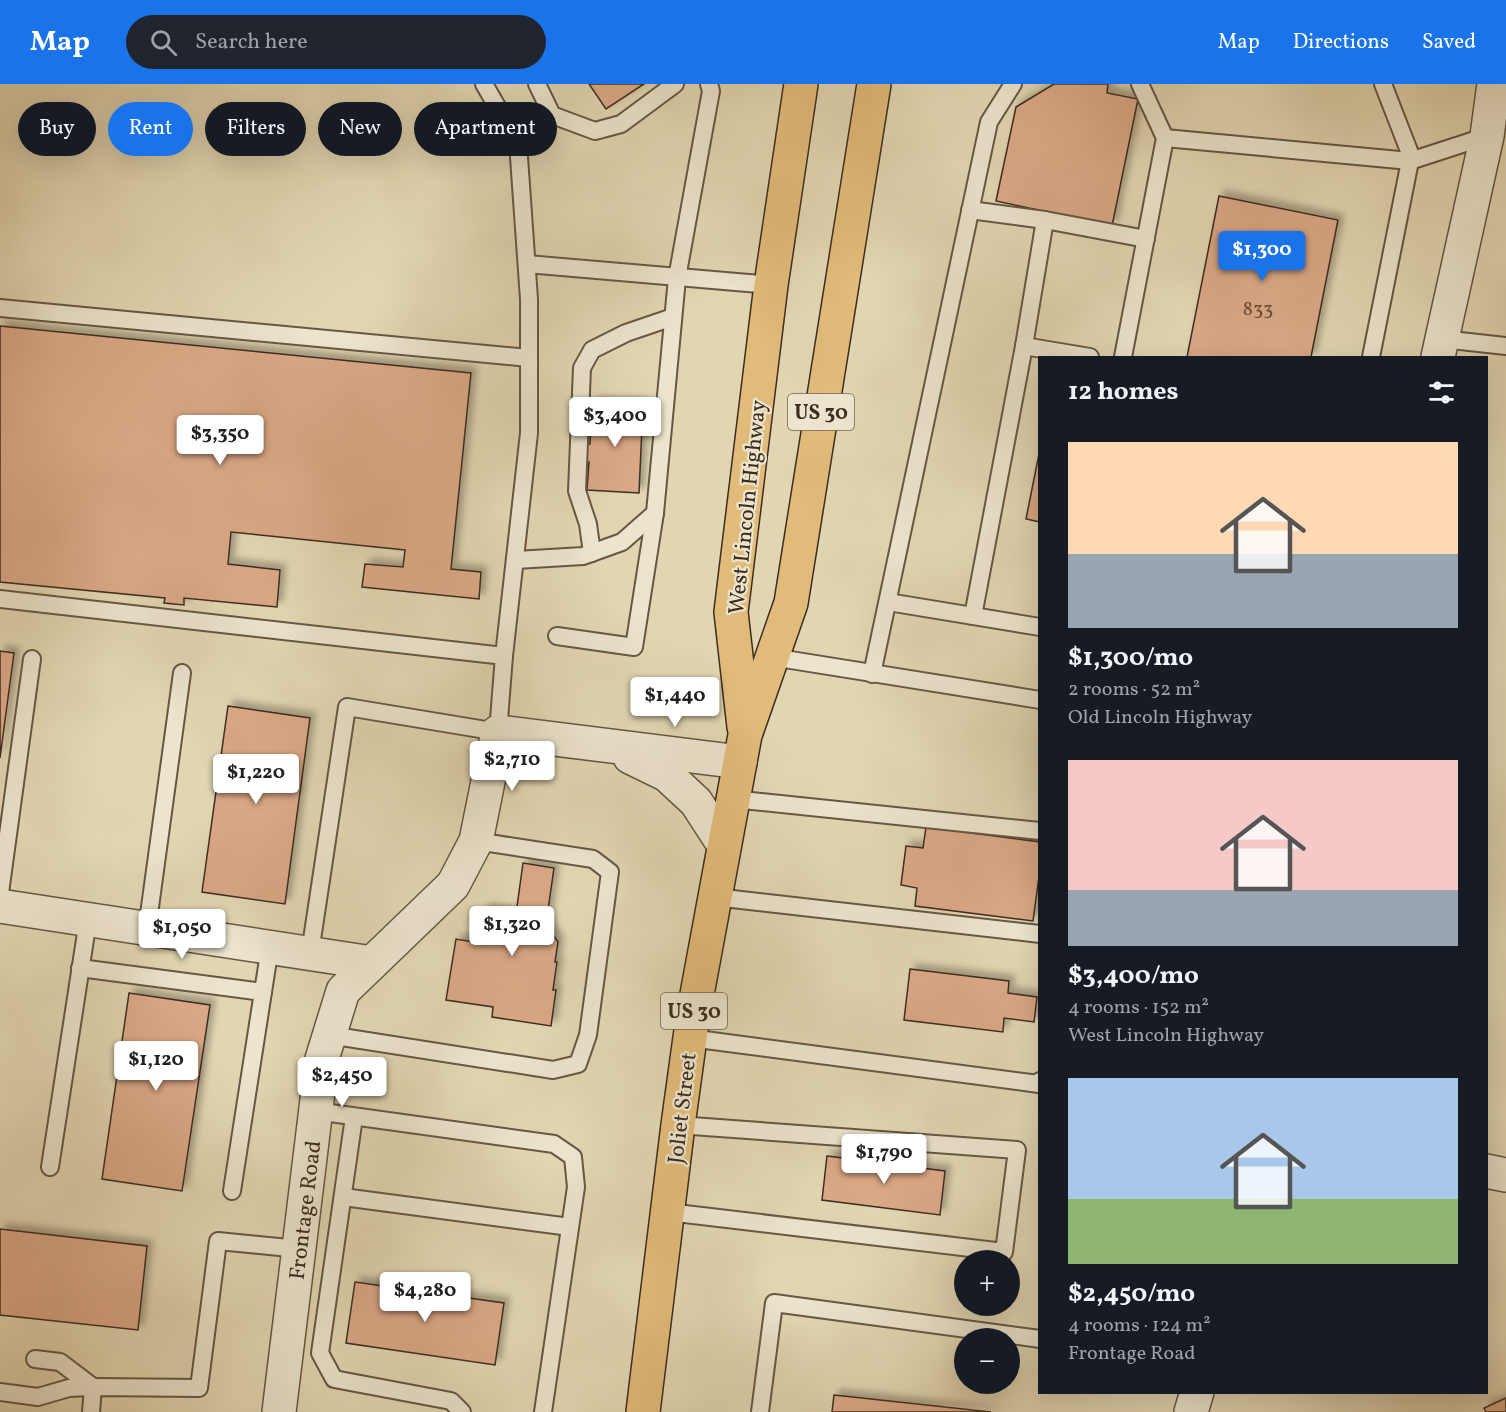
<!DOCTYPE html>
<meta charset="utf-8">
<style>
body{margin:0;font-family:Vollkorn,serif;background:#20242c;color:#f1f3f6;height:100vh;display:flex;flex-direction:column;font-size:22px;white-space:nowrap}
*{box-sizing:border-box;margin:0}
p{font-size:20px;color:#9ea1a6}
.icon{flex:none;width:33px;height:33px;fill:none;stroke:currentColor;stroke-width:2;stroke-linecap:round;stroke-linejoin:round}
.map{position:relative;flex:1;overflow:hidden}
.panel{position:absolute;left:1038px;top:272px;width:450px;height:1038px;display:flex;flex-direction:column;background:#171b24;border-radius:0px;box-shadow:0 6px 24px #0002}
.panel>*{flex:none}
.banner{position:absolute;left:18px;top:18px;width:570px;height:54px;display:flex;gap:12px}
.buttons{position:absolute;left:954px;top:1166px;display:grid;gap:12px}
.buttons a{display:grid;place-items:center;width:66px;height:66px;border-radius:50%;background:#171b24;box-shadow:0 6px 24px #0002;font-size:30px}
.price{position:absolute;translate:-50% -51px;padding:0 14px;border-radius:6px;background:#fff;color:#222;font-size:20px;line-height:39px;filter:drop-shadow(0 2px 3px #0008)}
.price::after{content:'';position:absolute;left:50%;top:36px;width:18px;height:14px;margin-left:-9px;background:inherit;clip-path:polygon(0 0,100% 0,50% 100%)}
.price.on{background:#1a73e8;color:#fff}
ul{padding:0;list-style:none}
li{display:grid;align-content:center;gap:12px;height:318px;padding:0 30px}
li span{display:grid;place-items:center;height:186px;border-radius:0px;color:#555}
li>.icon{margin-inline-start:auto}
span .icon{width:108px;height:108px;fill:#fffc;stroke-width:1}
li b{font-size:26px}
h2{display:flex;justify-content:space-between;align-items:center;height:72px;padding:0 30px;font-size:26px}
.pill{padding:0 21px;border-radius:27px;background:#171b24;box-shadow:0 6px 24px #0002;font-size:21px;line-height:54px}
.pill.on{background:#1a73e8;color:#fff}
header{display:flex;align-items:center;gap:36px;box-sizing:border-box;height:84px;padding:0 30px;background:#1a73e8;color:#fff}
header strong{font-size:28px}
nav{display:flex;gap:33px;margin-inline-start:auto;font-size:21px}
.search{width:420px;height:54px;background:#20242c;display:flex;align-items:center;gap:15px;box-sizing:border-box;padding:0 21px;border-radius:33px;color:#9ea1a6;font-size:22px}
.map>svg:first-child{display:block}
</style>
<header>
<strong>Map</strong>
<div class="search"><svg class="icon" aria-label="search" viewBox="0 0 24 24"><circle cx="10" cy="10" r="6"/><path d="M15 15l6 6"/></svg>Search here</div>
<nav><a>Map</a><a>Directions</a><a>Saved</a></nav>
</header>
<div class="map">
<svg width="1506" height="1328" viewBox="0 0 1506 1328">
<defs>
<filter id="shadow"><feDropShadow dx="5.5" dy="-5.5" stdDeviation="3" flood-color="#0004"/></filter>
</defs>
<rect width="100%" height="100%" fill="#e2d6b2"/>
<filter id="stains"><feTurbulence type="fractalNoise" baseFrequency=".00333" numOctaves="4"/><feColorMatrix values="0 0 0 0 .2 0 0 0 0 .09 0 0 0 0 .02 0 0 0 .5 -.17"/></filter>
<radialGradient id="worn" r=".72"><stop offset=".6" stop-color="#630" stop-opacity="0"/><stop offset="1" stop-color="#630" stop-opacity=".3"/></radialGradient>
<!-- building -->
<g fill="#dba887" stroke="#3c2d20" stroke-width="1.5" filter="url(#shadow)">
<polygon points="589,0 644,0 606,25"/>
<polygon points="1054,0 1108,0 1107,9 1138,15 1112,142 996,117 1016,23"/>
<polygon points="1219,112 1338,136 1311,273 1187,273"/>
<polygon points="0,242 471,289 451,485 481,488 479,515 362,503 365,480 403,483 405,466 231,448 228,480 280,486 277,523 184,514 184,521 164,519 165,514 0,498"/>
<polygon points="592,319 643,321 639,409 587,406 589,378 583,378 584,360 590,360"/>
<polygon points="1040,365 1040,438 1026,435"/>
<polygon points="0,567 14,569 0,674"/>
<polygon points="228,622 310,634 285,820 202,808"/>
<polygon points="926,743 1040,758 1040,785 1033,837 915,822 917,804 901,801 906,762 923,764"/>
<polygon points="523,779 554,784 546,840 558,858 555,878 557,878 553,906 556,906 551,942 492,933 493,923 446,916 456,855 479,859 484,825 516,830"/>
<polygon points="910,885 1009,897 1008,909 1037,913 1034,938 1004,934 1003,948 904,936"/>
<polygon points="129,909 210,921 182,1107 102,1095"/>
<polygon points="827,1072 945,1087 940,1131 822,1116"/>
<polygon points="0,1145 147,1162 138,1246 0,1231"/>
<polygon points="355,1198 504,1219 495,1281 346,1259"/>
<polygon points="834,1311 991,1328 832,1328"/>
<polygon points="1506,1314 1506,1328 1486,1328 1484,1324"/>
</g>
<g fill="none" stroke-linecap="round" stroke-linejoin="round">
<!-- lane casing -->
<g stroke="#665744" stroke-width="20">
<g id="lane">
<polyline points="537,0 552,31 595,47 621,40 675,0"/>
<polyline points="1165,54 1410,77 1487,52"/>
<polyline points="970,126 1045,136 1146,155"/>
<polyline points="527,180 771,201"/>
<polyline points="0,224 529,274"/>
<polyline points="1442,255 1506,262"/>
<polyline points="1024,262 1090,273"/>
<polyline points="1123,273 1165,54 1140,0"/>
<polyline points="1371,273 1411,72 1383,0"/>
<polyline points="592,469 588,440 577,407 582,284 592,266 626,249 673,233"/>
<polyline points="516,476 583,472 622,458 655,429 677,194 711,7 709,0"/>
<polyline points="0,515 504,572"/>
<polyline points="888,518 1040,543"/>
<polyline points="973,532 1024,262 1045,136"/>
<polyline points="557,552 634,563 655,429"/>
<polyline points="772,573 1040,616"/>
<polyline points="872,590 989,38 1013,0"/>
<polyline points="733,715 1040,747"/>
<polyline points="0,809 32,575"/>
<polyline points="715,813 1040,850"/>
<polyline points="147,845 182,589"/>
<polyline points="310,869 347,623 498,648 504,572 529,349 529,215 518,59 484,0"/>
<polyline points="80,884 263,908"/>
<polyline points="329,951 553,986 578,980 588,951 610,788 593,775 476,757"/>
<polyline points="690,954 1039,1000 1040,997"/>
<polyline points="316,1027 554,1060 573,1073 576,1103 543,1328"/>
<polyline points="354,1033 320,1269 334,1295 451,1317 462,1328"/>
<polyline points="50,1083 88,836"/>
<polyline points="232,1107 270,863"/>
<polyline points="343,1113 570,1143"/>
<polyline points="668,1128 1004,1168 1017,1066 678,1041"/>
<polyline points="35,1275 60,1278 93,1303"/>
<polyline points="0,1308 38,1313 69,1304 93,1303 199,1304 218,1157 299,1165"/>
<polyline points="91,1328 93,1303"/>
<polyline points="760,1328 774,1219 1040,1255"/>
</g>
</g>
<!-- street casing -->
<g stroke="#665744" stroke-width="36">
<g id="street">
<polyline points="1438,273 1487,52 1494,0"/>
<polyline points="630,673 667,691 696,718 724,761"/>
<polyline points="0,822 372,879"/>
<polyline points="1486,1087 1506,1091"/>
<polyline points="279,1328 322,975 343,907 453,801 476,757 498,648 740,678"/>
<polyline points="1191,1328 1197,1308"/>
</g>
</g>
<!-- primary casing -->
<g stroke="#3c2d20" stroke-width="36">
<g id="primary">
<polyline points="744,643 731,528 771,201 801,0"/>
<polyline points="643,1328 678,1041 693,932 745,651 791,519 874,0"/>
</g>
</g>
<!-- lane -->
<use href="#lane" stroke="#ece4cd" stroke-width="16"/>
<!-- street -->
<use href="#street" stroke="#ece4cd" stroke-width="33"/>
<!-- primary -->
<use href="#primary" stroke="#e1bb79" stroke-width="33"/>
</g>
<g text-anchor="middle" stroke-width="4.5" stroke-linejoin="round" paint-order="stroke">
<!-- number labels -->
<g font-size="20" fill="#644c3a">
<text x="1258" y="231">833</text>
</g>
<!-- shield labels -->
<g fill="#ece4cd" stroke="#716454" stroke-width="1.5">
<rect x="788" y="310" width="66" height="36" rx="4.5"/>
<rect x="661" y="909" width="66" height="36" rx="4.5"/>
</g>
<g font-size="21" font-weight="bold" fill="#3c2d20">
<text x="821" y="335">US 30</text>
<text x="694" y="934">US 30</text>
</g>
<!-- street labels -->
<g font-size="22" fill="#3c2d20" stroke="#ece4cd">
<text transform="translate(746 423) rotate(-84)" y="8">West Lincoln Highway</text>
<text transform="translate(681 1024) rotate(-83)" y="8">Joliet Street</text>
<text transform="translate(304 1126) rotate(-83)" y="8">Frontage Road</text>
</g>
</g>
<rect width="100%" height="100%" filter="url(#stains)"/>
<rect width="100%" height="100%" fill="url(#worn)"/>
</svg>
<div class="buttons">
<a>+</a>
<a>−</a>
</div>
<b class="price on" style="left:1262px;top:198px">$1,300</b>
<b class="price" style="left:615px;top:364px">$3,400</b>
<b class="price" style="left:220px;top:382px">$3,350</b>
<b class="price" style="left:675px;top:644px">$1,440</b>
<b class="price" style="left:512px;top:708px">$2,710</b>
<b class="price" style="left:256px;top:721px">$1,220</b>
<b class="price" style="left:512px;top:873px">$1,320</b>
<b class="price" style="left:182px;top:876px">$1,050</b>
<b class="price" style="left:156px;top:1008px">$1,120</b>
<b class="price" style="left:342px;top:1024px">$2,450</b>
<b class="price" style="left:884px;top:1101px">$1,790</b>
<b class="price" style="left:425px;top:1239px">$4,280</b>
<div class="banner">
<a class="pill">Buy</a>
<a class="pill on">Rent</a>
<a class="pill">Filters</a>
<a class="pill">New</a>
<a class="pill">Apartment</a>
</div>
<section class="panel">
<h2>12 homes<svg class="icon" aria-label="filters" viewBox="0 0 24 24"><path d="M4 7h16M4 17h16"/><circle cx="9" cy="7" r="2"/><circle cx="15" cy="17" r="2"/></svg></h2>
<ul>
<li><span style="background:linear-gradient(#ffd9b3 60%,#9aa5b1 0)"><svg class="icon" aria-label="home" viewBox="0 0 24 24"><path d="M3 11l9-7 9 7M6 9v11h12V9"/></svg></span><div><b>$1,300/mo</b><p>2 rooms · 52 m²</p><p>Old Lincoln Highway</p></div></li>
<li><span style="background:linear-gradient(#f6c9c9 70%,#9aa5b1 0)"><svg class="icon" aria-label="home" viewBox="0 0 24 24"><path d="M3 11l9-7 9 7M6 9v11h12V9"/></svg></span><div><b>$3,400/mo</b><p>4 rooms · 152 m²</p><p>West Lincoln Highway</p></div></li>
<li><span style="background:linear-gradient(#a9c7e8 65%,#8fb573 0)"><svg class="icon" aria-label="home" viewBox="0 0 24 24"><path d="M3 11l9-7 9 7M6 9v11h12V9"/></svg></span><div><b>$2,450/mo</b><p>4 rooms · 124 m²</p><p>Frontage Road</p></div></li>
</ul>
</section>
</div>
